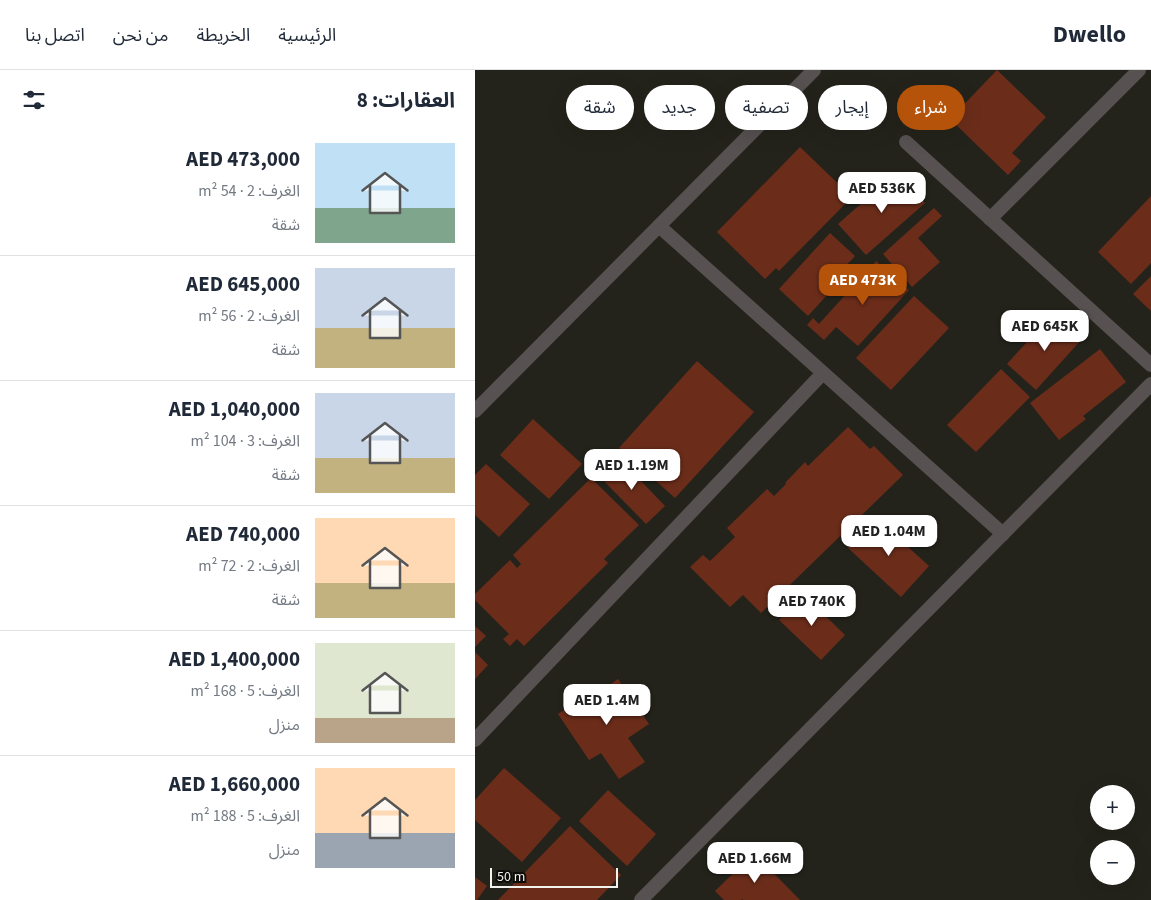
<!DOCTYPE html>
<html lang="ar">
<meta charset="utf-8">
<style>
body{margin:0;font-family:"Source Sans 3","Noto Sans Arabic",sans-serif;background:#f6f6f7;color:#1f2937;direction:rtl;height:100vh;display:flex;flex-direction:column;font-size:19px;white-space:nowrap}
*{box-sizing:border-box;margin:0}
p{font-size:16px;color:#747a83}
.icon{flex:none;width:28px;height:28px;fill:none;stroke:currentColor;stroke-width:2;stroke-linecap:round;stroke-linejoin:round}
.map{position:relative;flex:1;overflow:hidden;direction:ltr}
.panel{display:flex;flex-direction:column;background:#fff;width:475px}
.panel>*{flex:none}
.banner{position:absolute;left:15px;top:15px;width:475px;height:45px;direction:rtl;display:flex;gap:10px}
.controls{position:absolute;left:615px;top:715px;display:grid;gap:10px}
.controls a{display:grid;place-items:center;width:45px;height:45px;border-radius:50%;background:#fff;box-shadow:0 5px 20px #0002;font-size:25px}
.scale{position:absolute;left:15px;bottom:12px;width:128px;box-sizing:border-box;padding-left:5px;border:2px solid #f3f2ed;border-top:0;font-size:14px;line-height:18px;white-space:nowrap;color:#f3f2ed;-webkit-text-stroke:4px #0d0c09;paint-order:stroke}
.price{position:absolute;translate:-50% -42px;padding:0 11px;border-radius:10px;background:#fff;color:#222;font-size:16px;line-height:32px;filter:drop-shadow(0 1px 2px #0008)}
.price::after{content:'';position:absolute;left:50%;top:30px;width:15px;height:11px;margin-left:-8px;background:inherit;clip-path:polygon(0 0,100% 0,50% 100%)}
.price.active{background:#b45309;color:#fff}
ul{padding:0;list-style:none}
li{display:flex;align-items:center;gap:15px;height:125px;padding:0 20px}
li+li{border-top:1px solid #e0e1e3}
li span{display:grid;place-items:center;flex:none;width:140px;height:100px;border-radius:0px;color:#555}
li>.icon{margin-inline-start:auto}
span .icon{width:60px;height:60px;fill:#fffc;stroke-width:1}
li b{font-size:21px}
h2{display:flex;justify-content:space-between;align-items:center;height:60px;padding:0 20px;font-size:21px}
.pill{padding:0 18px;border-radius:22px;background:#fff;box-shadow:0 5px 20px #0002;font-size:18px;line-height:45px}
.pill.active{background:#b45309;color:#fff}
header{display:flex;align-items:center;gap:30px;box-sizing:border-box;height:70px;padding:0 25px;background:#fff;border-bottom:1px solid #e0e1e3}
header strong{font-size:24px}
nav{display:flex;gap:28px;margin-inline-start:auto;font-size:18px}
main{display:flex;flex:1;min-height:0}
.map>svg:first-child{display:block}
</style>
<header>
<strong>Dwello</strong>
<nav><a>الرئيسية</a><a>الخريطة</a><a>من نحن</a><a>اتصل بنا</a></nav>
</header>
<main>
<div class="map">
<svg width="676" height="830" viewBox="0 0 676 830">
<rect width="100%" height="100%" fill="#24231b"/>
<!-- building -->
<g fill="#6b2d1a">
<polygon points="522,0 571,47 537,83 546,91 533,105 475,49"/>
<polygon points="325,77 377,127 304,201 301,198 290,209 242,162"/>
<polygon points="422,102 450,133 391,185 363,154"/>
<polygon points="676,126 676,193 656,214 623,182"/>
<polygon points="459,138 467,146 443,168 465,192 437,217 408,184"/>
<polygon points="355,163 380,186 367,200 371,204 333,246 304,219"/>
<polygon points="401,191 434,220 383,276 361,257 349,270 332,255 338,248 344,254"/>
<polygon points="676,206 676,241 658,224"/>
<polygon points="439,226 474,258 416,320 381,288"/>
<polygon points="578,243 607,269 561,320 532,294"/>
<polygon points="625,279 651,312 608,346 611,349 584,370 555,333"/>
<polygon points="222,291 279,342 200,428 144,378"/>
<polygon points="526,299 555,327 501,382 472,355"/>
<polygon points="58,349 107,394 74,429 25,385"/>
<polygon points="373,357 395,379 399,376 428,405 286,543 268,525 255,537 215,497 228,485 235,491 260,467 252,458 292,419 299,426 311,414 310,413 330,392 333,396"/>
<polygon points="143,387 190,436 171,454 124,406"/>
<polygon points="11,394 55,434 24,467 0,445 0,405"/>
<polygon points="116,408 164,455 129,489 133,493 49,576 42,569 35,576 28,569 34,564 0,530 0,524 35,490 42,498 46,494 38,485"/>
<polygon points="401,448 454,496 426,527 373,478"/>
<polygon points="328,524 370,565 346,590 304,550"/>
<polygon points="0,556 11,566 0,577"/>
<polygon points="0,582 13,595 0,609"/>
<polygon points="143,609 174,654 153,668 170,692 144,709 126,683 114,690 83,644 107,628 102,621 113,614 120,625"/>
<polygon points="29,698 86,748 47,792 0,750 0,730"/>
<polygon points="133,720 181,764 152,796 104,751"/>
<polygon points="95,756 146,805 122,830 23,830"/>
<polygon points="279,783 325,830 268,830 267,829 266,830 249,830 240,821"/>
<polygon points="0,807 12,816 2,830 0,830"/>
</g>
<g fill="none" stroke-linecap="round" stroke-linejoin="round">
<!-- street -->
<g stroke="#575151" stroke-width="14">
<polyline points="431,72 676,295"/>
<polyline points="515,149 664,0"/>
<polyline points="184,156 528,464"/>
<polyline points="0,341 339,0"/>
<polyline points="0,670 348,303"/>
<polyline points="166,830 676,314"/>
</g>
</g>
</svg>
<div class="controls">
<a>+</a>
<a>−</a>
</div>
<div class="scale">50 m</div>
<b class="price" style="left:407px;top:144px">AED 536K</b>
<b class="price active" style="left:388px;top:236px">AED 473K</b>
<b class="price" style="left:570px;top:282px">AED 645K</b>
<b class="price" style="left:157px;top:421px">AED 1.19M</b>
<b class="price" style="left:414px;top:487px">AED 1.04M</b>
<b class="price" style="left:337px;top:557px">AED 740K</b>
<b class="price" style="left:132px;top:656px">AED 1.4M</b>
<b class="price" style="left:280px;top:814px">AED 1.66M</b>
<div class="banner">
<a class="pill active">شراء</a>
<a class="pill">إيجار</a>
<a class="pill">تصفية</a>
<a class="pill">جديد</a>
<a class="pill">شقة</a>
</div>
</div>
<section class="panel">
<h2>العقارات: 8<svg class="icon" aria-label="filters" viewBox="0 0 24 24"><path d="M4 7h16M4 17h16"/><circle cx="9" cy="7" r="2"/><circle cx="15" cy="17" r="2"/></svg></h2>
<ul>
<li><span style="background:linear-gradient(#bfe0f5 65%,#7fa58c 0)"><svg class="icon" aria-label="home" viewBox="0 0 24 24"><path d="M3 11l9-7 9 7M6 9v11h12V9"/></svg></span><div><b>AED 473,000</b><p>الغرف: 2 · 54 m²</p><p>شقة</p></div></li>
<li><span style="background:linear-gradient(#c9d6e8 60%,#c2b280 0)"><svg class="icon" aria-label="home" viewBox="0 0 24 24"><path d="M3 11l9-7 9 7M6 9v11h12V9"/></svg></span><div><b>AED 645,000</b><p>الغرف: 2 · 56 m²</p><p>شقة</p></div></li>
<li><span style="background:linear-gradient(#c9d6e8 65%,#c2b280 0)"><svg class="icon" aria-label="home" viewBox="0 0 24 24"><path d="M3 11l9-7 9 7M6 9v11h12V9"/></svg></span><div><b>AED 1,040,000</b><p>الغرف: 3 · 104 m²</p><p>شقة</p></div></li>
<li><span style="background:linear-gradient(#ffd9b3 65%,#c2b280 0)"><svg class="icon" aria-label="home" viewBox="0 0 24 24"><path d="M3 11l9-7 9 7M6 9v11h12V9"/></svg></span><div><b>AED 740,000</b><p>الغرف: 2 · 72 m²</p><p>شقة</p></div></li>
<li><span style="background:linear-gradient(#dfe7d0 75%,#b9a48a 0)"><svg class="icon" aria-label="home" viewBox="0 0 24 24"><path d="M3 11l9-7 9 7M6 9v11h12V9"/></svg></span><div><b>AED 1,400,000</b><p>الغرف: 5 · 168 m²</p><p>منزل</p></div></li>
<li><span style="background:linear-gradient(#ffd9b3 65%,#9aa5b1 0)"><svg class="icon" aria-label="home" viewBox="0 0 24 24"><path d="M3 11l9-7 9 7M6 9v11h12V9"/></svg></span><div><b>AED 1,660,000</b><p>الغرف: 5 · 188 m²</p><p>منزل</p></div></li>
</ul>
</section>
</main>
